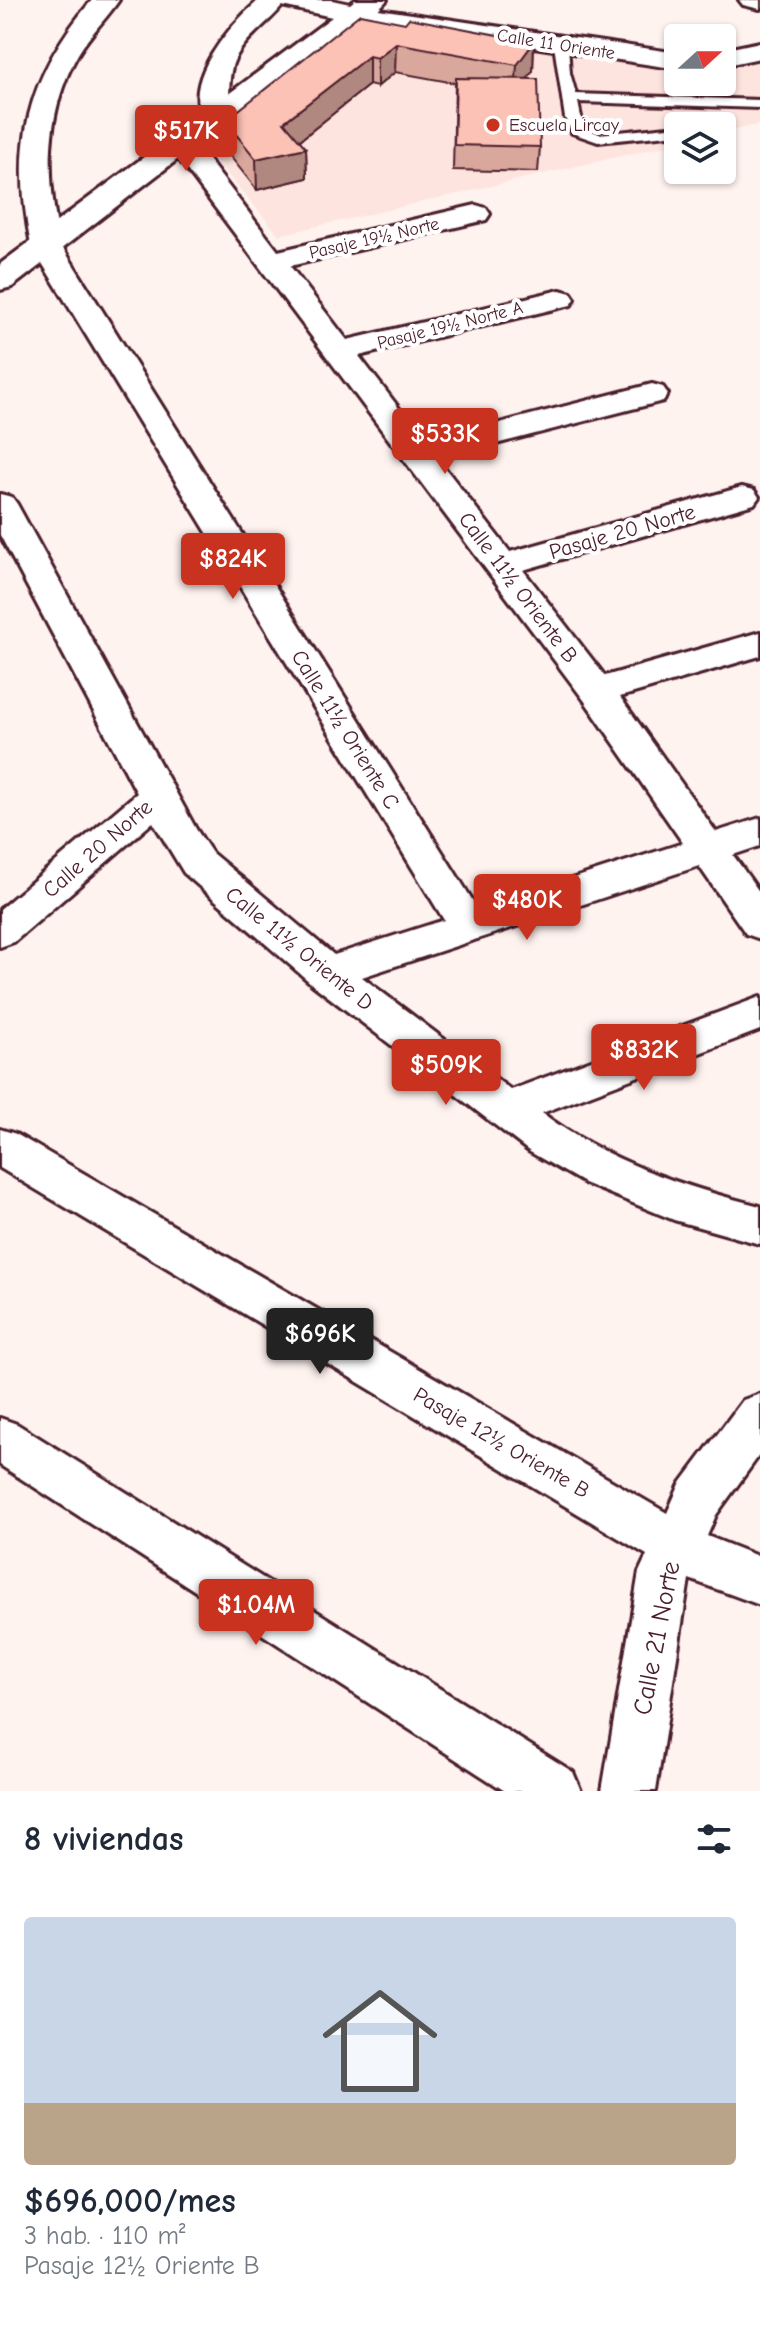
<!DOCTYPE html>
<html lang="es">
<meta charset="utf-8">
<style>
body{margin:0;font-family:"Comic Neue",sans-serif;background:#f2f2f3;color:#1f2937;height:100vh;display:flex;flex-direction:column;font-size:30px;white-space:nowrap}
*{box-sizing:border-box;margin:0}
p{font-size:26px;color:#747a83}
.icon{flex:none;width:44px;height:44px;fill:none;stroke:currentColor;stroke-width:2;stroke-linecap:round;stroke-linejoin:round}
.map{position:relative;height:1791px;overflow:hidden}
.sheet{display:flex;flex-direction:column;background:#fff;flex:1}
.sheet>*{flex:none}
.needle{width:52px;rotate:69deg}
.controls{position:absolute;left:664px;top:24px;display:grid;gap:16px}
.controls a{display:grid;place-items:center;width:72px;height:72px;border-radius:8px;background:#fff;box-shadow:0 2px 6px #0004;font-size:40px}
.price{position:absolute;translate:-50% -68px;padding:0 18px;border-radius:8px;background:#c8321e;color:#fff;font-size:26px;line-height:52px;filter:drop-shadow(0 2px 4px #0008)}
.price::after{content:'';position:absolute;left:50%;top:48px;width:24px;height:18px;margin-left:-12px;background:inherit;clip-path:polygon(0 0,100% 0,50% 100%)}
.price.selected{background:#222;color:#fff}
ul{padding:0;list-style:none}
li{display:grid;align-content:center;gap:16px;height:424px;padding:0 24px}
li+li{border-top:2px solid #e0e1e3}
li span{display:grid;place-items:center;height:248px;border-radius:8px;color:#555}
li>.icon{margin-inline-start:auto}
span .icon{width:144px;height:144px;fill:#fffc;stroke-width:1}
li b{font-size:34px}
h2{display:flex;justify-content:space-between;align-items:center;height:96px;padding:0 24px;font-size:34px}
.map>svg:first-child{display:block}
</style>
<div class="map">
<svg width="760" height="1791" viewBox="0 0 760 1791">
<rect width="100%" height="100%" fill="#fff3f0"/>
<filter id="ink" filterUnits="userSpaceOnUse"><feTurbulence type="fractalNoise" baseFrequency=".0125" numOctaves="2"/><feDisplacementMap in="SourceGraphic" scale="16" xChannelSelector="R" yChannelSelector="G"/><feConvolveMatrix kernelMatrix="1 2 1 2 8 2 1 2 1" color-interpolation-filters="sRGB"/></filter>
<g filter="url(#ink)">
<!-- built -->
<polygon fill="#fee4df" points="371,16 678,71 678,82 722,82 722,67 760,60 760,124 722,133 722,126 678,126 678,143 279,235 203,146"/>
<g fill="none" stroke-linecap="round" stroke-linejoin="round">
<!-- lane casing -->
<g stroke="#4a1f2b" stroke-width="6">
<polygon id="lane" points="561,41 568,45 570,73 576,94 760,100 760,108 578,102 583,127 599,134 678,126 679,126 678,134 598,142 572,133 565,118 554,45"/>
</g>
<!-- street casing -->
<g stroke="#4a1f2b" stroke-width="6">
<g id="street">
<path d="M92 0H119C106 19 90 34 78 54 44 114 46 180 61 245L478 909 683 843 584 700 166 142 170 136 180 134 190 136 278 251 476 205 486 208 490 214 486 220 290 266 347 340 560 290 571 293 575 299 571 305 359 356 425 442 652 384 663 387 668 394 663 401 438 459 510 552 742 487 754 490 759 497 754 504 523 570 605 676 760 632V656L620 697 716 832 760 818V846L733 855 760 893V939L746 934 699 866 362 977 511 1090 760 997V1030L542 1113C606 1161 684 1187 760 1206V1244L674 1220 584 1183 530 1152 312 984 184 873 153 822 14 942 0 947V909L137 793 0 535V494L12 497 17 504 196 829 212 853 334 955 444 920 31 245C11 146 26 77 92 0Z"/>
<path d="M259 0H287C271 23 246 35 234 61 226 79 232 112 225 122H205C178 83 231 24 259 0Z"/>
<polygon points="739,0 760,0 760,9 743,5"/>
<polygon points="358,6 678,53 678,69 349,19 345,14 349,9"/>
<polygon points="760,42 760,58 722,66 722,50"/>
<polygon points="0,1129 16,1134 667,1513 680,1484 743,1400 760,1394 760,1454 716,1515 707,1536 760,1557 760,1605 689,1579 656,1791 602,1791 639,1572 647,1555 0,1168"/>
<polygon points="0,1418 17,1424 573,1772 581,1791 505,1791 0,1465"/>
</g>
</g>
<!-- secondary casing -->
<g stroke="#4a1f2b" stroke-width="6">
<polygon id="secondary" points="278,0 332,0 350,4 355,0 387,0 368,20 226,122 12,287 0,290 0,264 332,17 282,6"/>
</g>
<!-- lane -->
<use href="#lane" fill="#fff" fill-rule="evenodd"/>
<!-- street -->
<use href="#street" fill="#fff" fill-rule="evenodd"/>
<!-- secondary -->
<use href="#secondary" fill="#fff" fill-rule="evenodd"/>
</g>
<!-- wall -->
<polygon fill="#daa79d" stroke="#4a1f2b" stroke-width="2" points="405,23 534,42 533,71 527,79 540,147 538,172 453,170 455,83 395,72 377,87 369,85 299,141 306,148 307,178 257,190 226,151 225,121"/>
<!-- shaded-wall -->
<g fill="#b1887f" stroke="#4a1f2b" stroke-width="2">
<polygon points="534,42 533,71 515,95 517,65"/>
<polygon points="396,43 395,72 377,87 377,58"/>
<polygon points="369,56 369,85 285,152 284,122"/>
<polygon points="306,148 307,178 257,190 256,159"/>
</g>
<!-- building -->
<g fill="#fdc2b6" stroke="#4a1f2b" stroke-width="2">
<polygon points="360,14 405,23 409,18 534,42 517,65 396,43 377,58 369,56 284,122 306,148 256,159 225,121"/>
<polygon points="456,78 538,79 540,147 454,145"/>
</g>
</g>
<!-- markers -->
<circle fill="#c8321e" stroke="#fff" stroke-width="3" cx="493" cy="125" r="8"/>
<g text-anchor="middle" stroke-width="8" stroke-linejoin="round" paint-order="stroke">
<!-- far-street labels -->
<g font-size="18" fill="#4a1f2b" stroke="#fff">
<text transform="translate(556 44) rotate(9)" y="6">Calle 11 Oriente</text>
<text transform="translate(374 238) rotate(-13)" y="6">Pasaje 19½ Norte</text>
<text transform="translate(450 325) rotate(-14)" y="6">Pasaje 19½ Norte A</text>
</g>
<!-- far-poi labels -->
<g font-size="18" fill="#4a1f2b" stroke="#fff" text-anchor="start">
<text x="509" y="131">Escuela Lircay</text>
</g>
<!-- street labels -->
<g font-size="22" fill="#4a1f2b" stroke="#fff">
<text transform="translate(622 531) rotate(-16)" y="8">Pasaje 20 Norte</text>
<text transform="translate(519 587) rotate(53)" y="8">Calle 11½ Oriente B</text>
<text transform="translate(346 729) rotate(58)" y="8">Calle 11½ Oriente C</text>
<text transform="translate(97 848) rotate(-41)" y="8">Calle 20 Norte</text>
<text transform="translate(300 948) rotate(39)" y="8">Calle 11½ Oriente D</text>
<text transform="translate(502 1442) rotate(30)" y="8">Pasaje 12½ Oriente B</text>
</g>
<!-- near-street labels -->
<g font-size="26" fill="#4a1f2b" stroke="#fff">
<text transform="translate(656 1638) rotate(-79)" y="9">Calle 21 Norte</text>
</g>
</g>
</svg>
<div class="controls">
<a><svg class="needle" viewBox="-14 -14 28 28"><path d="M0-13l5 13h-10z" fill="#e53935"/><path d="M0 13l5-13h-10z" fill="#747a83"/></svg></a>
<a><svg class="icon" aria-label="layers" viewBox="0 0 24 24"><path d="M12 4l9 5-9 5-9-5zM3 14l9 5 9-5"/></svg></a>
</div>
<b class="price" style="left:186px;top:173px">$517K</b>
<b class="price" style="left:445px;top:476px">$533K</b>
<b class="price" style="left:233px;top:601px">$824K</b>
<b class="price" style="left:527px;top:942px">$480K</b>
<b class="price" style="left:644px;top:1092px">$832K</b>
<b class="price" style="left:446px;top:1107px">$509K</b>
<b class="price selected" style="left:320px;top:1376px">$696K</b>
<b class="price" style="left:256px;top:1647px">$1.04M</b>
</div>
<section class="sheet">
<h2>8 viviendas<svg class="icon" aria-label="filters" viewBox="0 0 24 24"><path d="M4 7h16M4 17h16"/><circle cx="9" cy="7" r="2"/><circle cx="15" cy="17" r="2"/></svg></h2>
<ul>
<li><span style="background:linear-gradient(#c9d6e8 75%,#b9a48a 0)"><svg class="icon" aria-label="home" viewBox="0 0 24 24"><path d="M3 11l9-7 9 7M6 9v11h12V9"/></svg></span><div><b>$696,000/mes</b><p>3 hab. · 110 m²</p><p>Pasaje 12½ Oriente B</p></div></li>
</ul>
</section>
